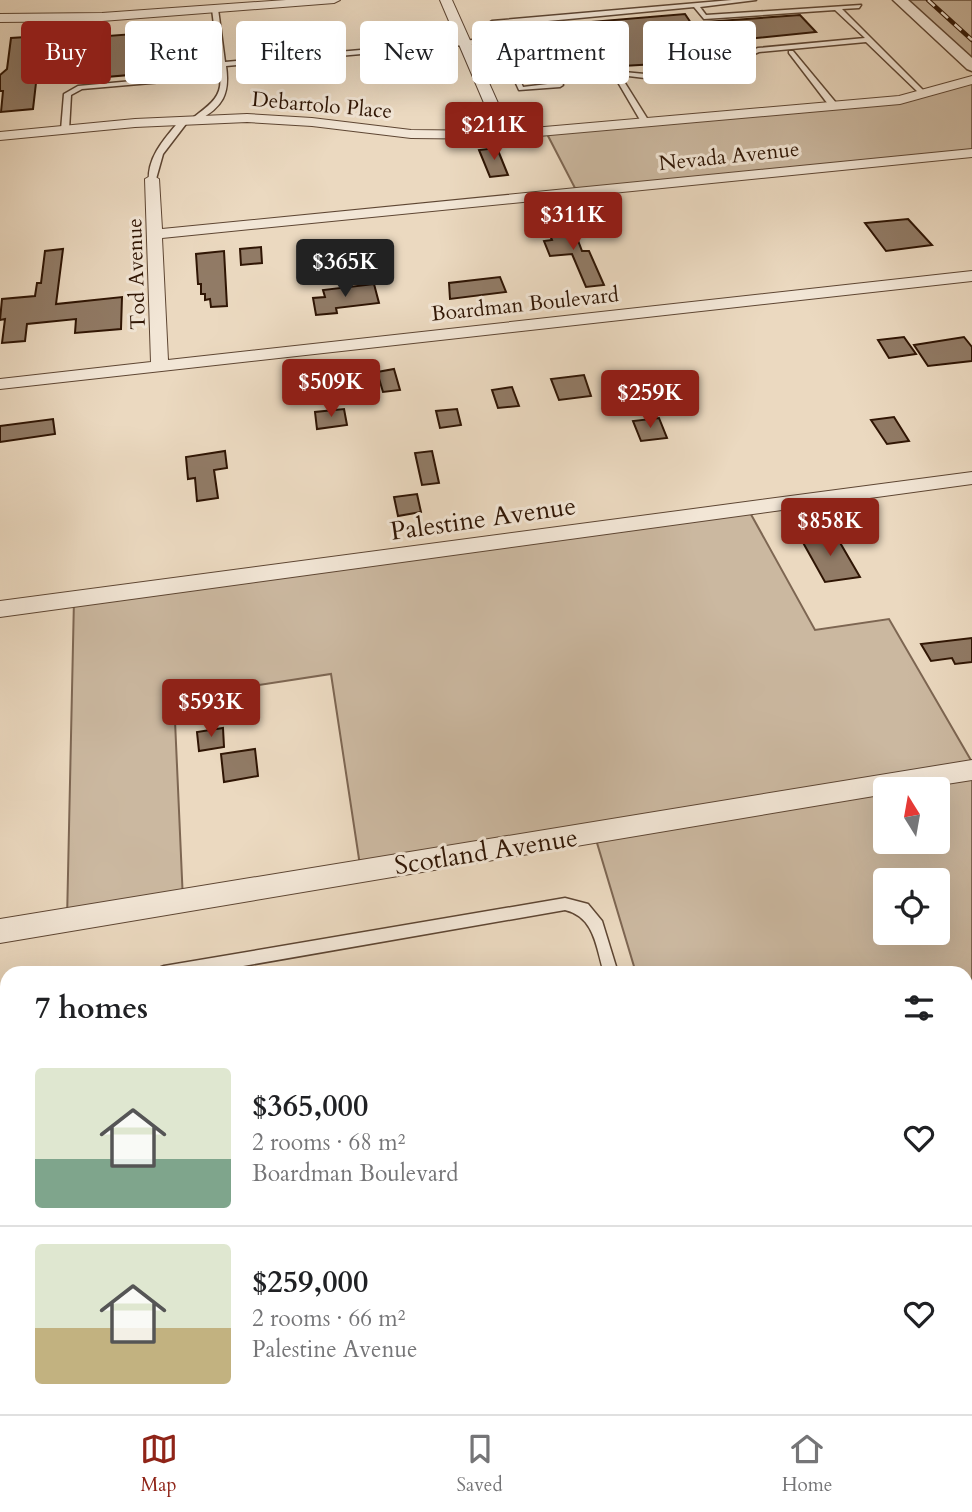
<!DOCTYPE html>
<meta charset="utf-8">
<style>
body{margin:0;font-family:Cardo,serif;background:#f6f6f6;color:#202124;height:100vh;display:flex;flex-direction:column;font-size:26px;white-space:nowrap}
*{box-sizing:border-box;margin:0}
p{font-size:23px;color:#757577}
.icon{flex:none;width:38px;height:38px;fill:none;stroke:currentColor;stroke-width:2;stroke-linecap:round;stroke-linejoin:round}
.map{position:relative;flex:1;overflow:hidden}
.details{position:absolute;left:0px;top:966px;width:973px;height:448px;display:flex;flex-direction:column;background:#fff;border-radius:21px 21px 0 0;box-shadow:0 7px 28px #0002}
.details>*{flex:none}
.banner{position:absolute;left:21px;top:21px;width:931px;height:63px;display:flex;gap:14px}
.needle{width:46px;rotate:349deg}
.buttons{position:absolute;left:873px;top:777px;display:grid;gap:14px}
.buttons a{display:grid;place-items:center;width:77px;height:77px;border-radius:7px;background:#fff;box-shadow:0 7px 28px #0002;font-size:35px}
.price{position:absolute;translate:-50% -60px;padding:0 16px;border-radius:7px;background:#8f2418;color:#fff;font-size:23px;line-height:46px;filter:drop-shadow(0 2px 4px #0008)}
.price::after{content:'';position:absolute;left:50%;top:42px;width:21px;height:16px;margin-left:-10px;background:inherit;clip-path:polygon(0 0,100% 0,50% 100%)}
.price.active{background:#222;color:#fff}
ul{padding:0;list-style:none}
li{display:flex;align-items:center;gap:21px;height:175px;padding:0 35px}
li+li{border-top:2px solid #e0e0e0}
li span{display:grid;place-items:center;flex:none;width:196px;height:140px;border-radius:7px;color:#555}
li>.icon{margin-inline-start:auto}
span .icon{width:84px;height:84px;fill:#fffc;stroke-width:1}
li b{font-size:30px}
h2{display:flex;justify-content:space-between;align-items:center;height:84px;padding:0 35px;font-size:30px}
.chip{padding:0 24px;border-radius:7px;background:#fff;box-shadow:0 7px 28px #0002;font-size:24px;line-height:63px}
.chip.active{background:#8f2418;color:#fff}
.menu{display:flex;justify-content:space-around;align-items:center;height:98px;border-top:2px solid #e0e0e0;background:#fff;font-size:19px;color:#757577}
.menu a{display:grid;justify-items:center;gap:4px}
.menu .active{color:#8f2418}
.map>svg:first-child{display:block}
</style>
<div class="map">
<svg width="972" height="1414" viewBox="0 0 972 1414">
<rect width="100%" height="100%" fill="#ebd9c0"/>
<filter id="stains"><feTurbulence type="fractalNoise" baseFrequency=".00286" numOctaves="4"/><feColorMatrix values="0 0 0 0 .2 0 0 0 0 .09 0 0 0 0 .02 0 0 0 .5 -.17"/></filter>
<radialGradient id="worn" r=".72"><stop offset=".6" stop-color="#630" stop-opacity="0"/><stop offset="1" stop-color="#630" stop-opacity=".3"/></radialGradient>
<!-- green -->
<g fill="#cbb8a0" stroke="#7d6652" stroke-width="2" fill-rule="evenodd">
<polygon points="900,0 972,0 972,66"/>
<polygon points="972,80 972,153 577,192 546,132 900,100"/>
<path d="M748 509 815 630 889 619 972 762V1414H462L492 1407H966V973H636L594 833 361 872 331 674 174 698 183 901 67 920 74 599ZM886 789H938V842H886ZM886 880H938V933H886Z"/>
</g>
<!-- building -->
<g fill="#917b66" stroke="#2f1504" stroke-width="2">
<polygon points="685,14 691,23 800,15 816,32 706,43 716,56 689,58 691,62 605,67 578,23"/>
<polygon points="174,31 176,71 36,83 33,109 1,112 3,91 0,91 0,75 7,69 11,38 41,36 41,41"/>
<polygon points="497,148 508,175 490,177 479,150"/>
<polygon points="908,219 932,245 886,251 865,223"/>
<polygon points="571,222 582,251 589,251 604,285 586,287 572,254 550,256 544,241 552,240 545,224"/>
<polygon points="261,247 262,263 241,265 240,249"/>
<polygon points="63,249 56,304 122,297 121,329 75,333 76,319 27,324 25,341 2,343 5,319 0,320 2,299 35,296 37,283 41,283 45,251"/>
<polygon points="224,251 227,306 211,307 210,299 205,300 205,294 201,294 201,284 198,284 196,254"/>
<polygon points="500,277 506,292 450,299 449,283"/>
<polygon points="374,284 379,303 336,308 337,313 316,315 313,298 325,297 323,290"/>
<polygon points="904,337 916,354 889,358 878,340"/>
<polygon points="964,337 972,347 972,361 928,366 914,345"/>
<polygon points="394,369 400,390 383,392 377,372"/>
<polygon points="584,375 591,396 559,400 551,379"/>
<polygon points="512,387 519,406 498,408 492,390"/>
<polygon points="344,409 347,425 317,429 315,412"/>
<polygon points="457,409 461,425 440,428 436,411"/>
<polygon points="894,417 909,441 887,444 871,420"/>
<polygon points="659,418 667,438 641,441 633,421"/>
<polygon points="53,419 55,434 0,442 0,426"/>
<polygon points="225,451 227,468 214,470 218,498 197,501 195,478 188,479 186,457"/>
<polygon points="432,451 439,483 422,485 415,453"/>
<polygon points="417,494 421,512 398,516 394,497"/>
<polygon points="835,534 860,577 825,582 801,539"/>
<polygon points="972,638 972,662 955,664 952,658 931,661 921,644"/>
<polygon points="223,728 224,747 199,751 197,732"/>
<polygon points="255,749 258,776 224,782 221,754"/>
</g>
<g fill="none" stroke-linecap="round" stroke-linejoin="round">
<!-- service casing -->
<g stroke="#5e4633" stroke-width="3">
<g id="service">
<path d="M732 0H756L700 7 706 15 861 5 859 8 842 9 926 93 920 94 866 42 759 52 738 61 676 75 645 78 620 75 650 123 643 125 612 72 613 71 645 74 676 71 734 58 758 48 865 38 835 10 704 19 694 7 527 23 563 85 560 87 519 90 497 42 226 66C230 94 223 107 197 121L193 119 194 117C208 106 223 97 220 77L82 89 71 95 69 130 65 132 61 130 64 94 78 86 220 73 212 9 215 7 218 9 225 62 495 38 489 23 492 21ZM521 23 556 83 523 87 496 25Z"/>
<polygon points="789,51 793,51 837,104 837,108 831,108 789,53"/>
<path d="M182 118 189 120 163 154 156 179 149 181C147 156 167 136 182 118Z"/>
<path d="M565 898 588 904 602 921 618 973H604C596 947 595 917 565 910L203 973H157L159 968 164 966Z"/>
<polygon points="7,993 7,1007 0,1008 0,994"/>
<rect x="86" y="1407" width="18" height="7"/>
<polygon points="457,1407 501,1407 497,1414 453,1414"/>
</g>
</g>
<!-- minor casing -->
<g stroke="#5e4633" stroke-width="2">
<g id="minor">
<polygon points="286,0 340,0 334,3 102,21 0,22 0,14 102,13"/>
<polygon points="440,0 452,0 510,130 899,96 972,76 972,84 900,104 505,139 411,138 312,126 247,122 135,127 0,140 0,132 135,119 247,114 312,118 411,130 496,131"/>
<polygon points="972,149 972,157 162,238 168,360 972,271 972,281 0,389 0,379 151,362 145,179 152,175 159,179 162,229"/>
<polygon points="972,472 972,484 0,617 0,601"/>
<polygon points="972,760 972,780 915,789 886,789 886,794 0,943 0,919"/>
</g>
</g>
<!-- tertiary casing -->
<g stroke="#5e4633" stroke-width="3">
<polygon id="tertiary" points="893,0 908,0 972,58 972,71 967,69"/>
</g>
<!-- service -->
<use href="#service" fill="#f2e6d6" fill-rule="evenodd"/>
<!-- minor -->
<use href="#minor" fill="#f2e6d6" fill-rule="evenodd"/>
<!-- tertiary -->
<use href="#tertiary" fill="#f2e6d6" fill-rule="evenodd"/>
<!-- rail casing -->
<g stroke="#2f1504" stroke-width="4.5">
<polyline id="rail" points="928,0 972,40"/>
</g>
<!-- rail -->
<use href="#rail" stroke="#f2e6d6" stroke-width="2.5" stroke-dasharray="9" stroke-linecap="butt"/>
</g>
<g text-anchor="middle" stroke-width="6" stroke-linejoin="round" paint-order="stroke">
<!-- far-street labels -->
<g font-size="21" fill="#2f1504" stroke="#f2e6d6">
<text transform="translate(322 105) rotate(5)" y="7">Debartolo Place</text>
<text transform="translate(729 156) rotate(-6)" y="7">Nevada Avenue</text>
<text transform="translate(136 274) rotate(-92)" y="7">Tod Avenue</text>
<text transform="translate(525 304) rotate(-6)" y="7">Boardman Boulevard</text>
</g>
<!-- street labels -->
<g font-size="26" fill="#2f1504" stroke="#f2e6d6">
<text transform="translate(483 518) rotate(-8)" y="9">Palestine Avenue</text>
<text transform="translate(486 851) rotate(-9)" y="9">Scotland Avenue</text>
</g>
</g>
<rect width="100%" height="100%" filter="url(#stains)"/>
<rect width="100%" height="100%" fill="url(#worn)"/>
</svg>
<div class="buttons">
<a><svg class="needle" viewBox="-14 -14 28 28"><path d="M0-13l5 13h-10z" fill="#e53935"/><path d="M0 13l5-13h-10z" fill="#757577"/></svg></a>
<a><svg class="icon" aria-label="locate" viewBox="0 0 24 24"><circle cx="12" cy="12" r="6"/><path d="M12 2v4M12 18v4M2 12h4M18 12h4"/></svg></a>
</div>
<b class="price" style="left:494px;top:162px">$211K</b>
<b class="price" style="left:573px;top:252px">$311K</b>
<b class="price active" style="left:345px;top:299px">$365K</b>
<b class="price" style="left:331px;top:419px">$509K</b>
<b class="price" style="left:650px;top:430px">$259K</b>
<b class="price" style="left:830px;top:558px">$858K</b>
<b class="price" style="left:211px;top:739px">$593K</b>
<div class="banner">
<a class="chip active">Buy</a>
<a class="chip">Rent</a>
<a class="chip">Filters</a>
<a class="chip">New</a>
<a class="chip">Apartment</a>
<a class="chip">House</a>
</div>
<section class="details">
<h2>7 homes<svg class="icon" aria-label="filters" viewBox="0 0 24 24"><path d="M4 7h16M4 17h16"/><circle cx="9" cy="7" r="2"/><circle cx="15" cy="17" r="2"/></svg></h2>
<ul>
<li><span style="background:linear-gradient(#dfe7d0 65%,#7fa58c 0)"><svg class="icon" aria-label="home" viewBox="0 0 24 24"><path d="M3 11l9-7 9 7M6 9v11h12V9"/></svg></span><div><b>$365,000</b><p>2 rooms · 68 m²</p><p>Boardman Boulevard</p></div><svg class="icon" aria-label="heart" viewBox="0 0 24 24"><path d="M12 20l-8-8c-3-5 5-10 8-4 3-6 11-1 8 4z"/></svg></li>
<li><span style="background:linear-gradient(#dfe7d0 60%,#c2b280 0)"><svg class="icon" aria-label="home" viewBox="0 0 24 24"><path d="M3 11l9-7 9 7M6 9v11h12V9"/></svg></span><div><b>$259,000</b><p>2 rooms · 66 m²</p><p>Palestine Avenue</p></div><svg class="icon" aria-label="heart" viewBox="0 0 24 24"><path d="M12 20l-8-8c-3-5 5-10 8-4 3-6 11-1 8 4z"/></svg></li>
</ul>
</section>
</div>
<nav class="menu">
<a class="active"><svg class="icon" aria-label="map" viewBox="0 0 24 24"><path d="M3 6l6-2 6 2 6-2v14l-6 2-6-2-6 2zM9 4v14M15 6v14"/></svg>Map</a>
<a><svg class="icon" aria-label="saved" viewBox="0 0 24 24"><path d="M7 4h10v16l-5-4-5 4z"/></svg>Saved</a>
<a><svg class="icon" aria-label="home" viewBox="0 0 24 24"><path d="M3 11l9-7 9 7M6 9v11h12V9"/></svg>Home</a>
</nav>
